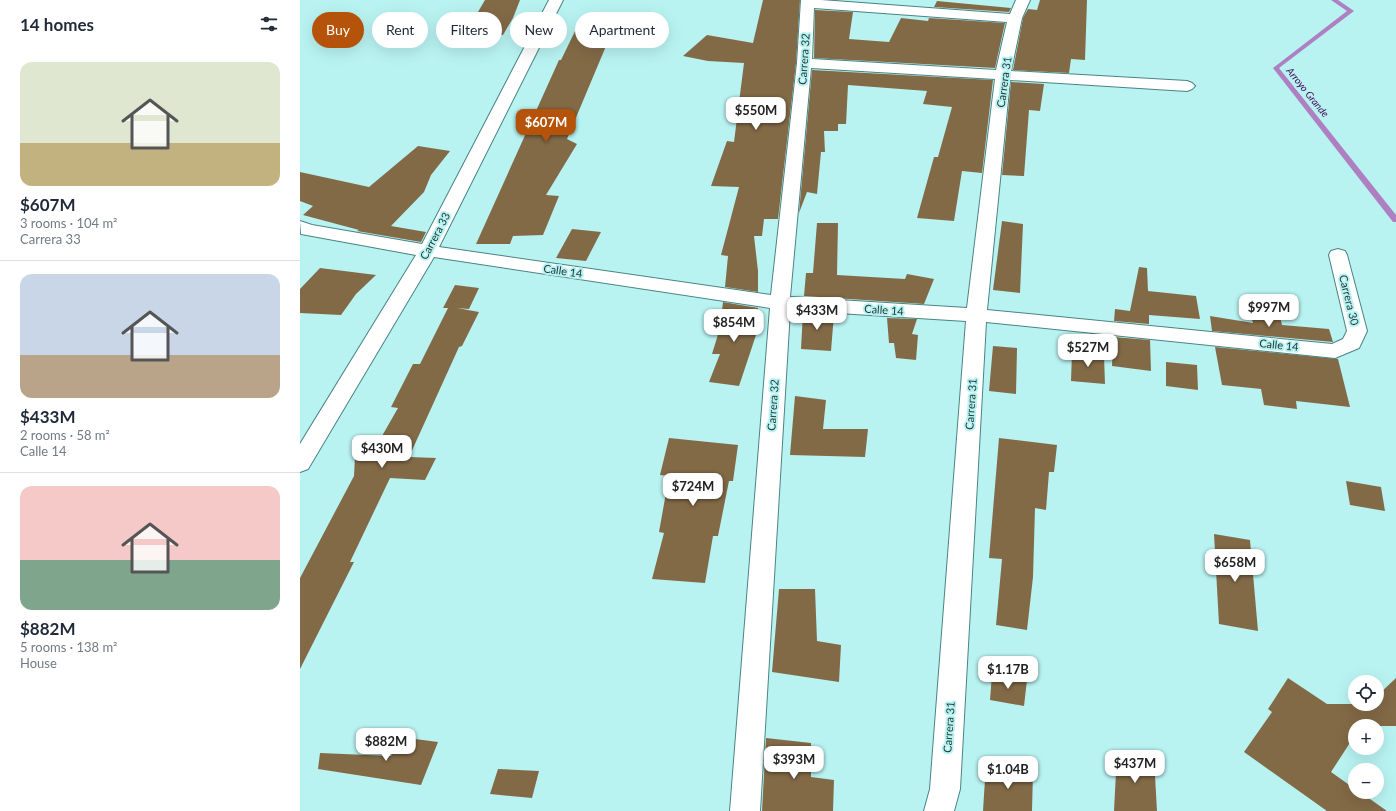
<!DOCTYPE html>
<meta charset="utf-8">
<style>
body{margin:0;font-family:Lato,sans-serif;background:#f2f2f3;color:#1f2937;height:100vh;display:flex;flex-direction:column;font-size:15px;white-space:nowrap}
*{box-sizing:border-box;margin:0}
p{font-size:13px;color:#747a83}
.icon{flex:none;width:22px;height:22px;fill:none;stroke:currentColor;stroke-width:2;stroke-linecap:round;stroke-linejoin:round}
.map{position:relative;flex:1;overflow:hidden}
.side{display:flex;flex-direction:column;background:#fff;width:300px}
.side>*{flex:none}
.top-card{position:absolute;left:12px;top:12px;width:380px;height:36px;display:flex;gap:8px}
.fabs{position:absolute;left:1048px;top:675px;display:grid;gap:8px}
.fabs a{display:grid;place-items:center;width:36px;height:36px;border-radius:50%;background:#fff;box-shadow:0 4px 16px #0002;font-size:20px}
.price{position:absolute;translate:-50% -34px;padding:0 9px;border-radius:8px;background:#fff;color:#222;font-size:13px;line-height:26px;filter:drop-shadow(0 1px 2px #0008)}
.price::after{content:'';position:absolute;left:50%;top:24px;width:12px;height:9px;margin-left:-6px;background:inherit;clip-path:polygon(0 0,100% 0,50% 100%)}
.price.active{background:#b45309;color:#fff}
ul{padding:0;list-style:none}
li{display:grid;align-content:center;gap:8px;height:212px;padding:0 20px}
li+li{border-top:1px solid #e0e1e3}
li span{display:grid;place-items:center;height:124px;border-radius:12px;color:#555}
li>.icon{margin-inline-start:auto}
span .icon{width:72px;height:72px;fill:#fffc;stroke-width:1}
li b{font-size:17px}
h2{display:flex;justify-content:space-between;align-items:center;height:48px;padding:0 20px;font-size:17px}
.tag{padding:0 14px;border-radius:18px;background:#fff;box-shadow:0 4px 16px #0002;font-size:14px;line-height:36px}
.tag.active{background:#b45309;color:#fff}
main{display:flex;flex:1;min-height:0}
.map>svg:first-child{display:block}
</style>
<main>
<section class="side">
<h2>14 homes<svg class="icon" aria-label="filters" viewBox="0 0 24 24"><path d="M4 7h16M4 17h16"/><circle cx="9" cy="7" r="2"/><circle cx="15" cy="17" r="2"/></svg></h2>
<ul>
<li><span style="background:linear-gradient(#dfe7d0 65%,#c2b280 0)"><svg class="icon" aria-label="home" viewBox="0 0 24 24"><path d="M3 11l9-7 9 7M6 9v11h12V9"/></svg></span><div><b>$607M</b><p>3 rooms · 104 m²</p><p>Carrera 33</p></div></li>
<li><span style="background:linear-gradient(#c9d6e8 65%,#b9a48a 0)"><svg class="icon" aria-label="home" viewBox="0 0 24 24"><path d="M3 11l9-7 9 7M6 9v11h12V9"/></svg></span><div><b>$433M</b><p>2 rooms · 58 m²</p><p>Calle 14</p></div></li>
<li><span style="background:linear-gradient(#f6c9c9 60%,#7fa58c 0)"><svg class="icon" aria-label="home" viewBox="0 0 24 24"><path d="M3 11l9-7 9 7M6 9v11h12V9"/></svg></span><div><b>$882M</b><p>5 rooms · 138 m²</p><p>House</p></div></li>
</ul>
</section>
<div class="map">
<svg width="1096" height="811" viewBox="0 0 1096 811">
<rect width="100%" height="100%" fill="#b8f3f2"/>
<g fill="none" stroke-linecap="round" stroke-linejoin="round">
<!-- stream -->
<polygon fill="#ae80c1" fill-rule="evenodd" points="1031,0 1038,0 1054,11 979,68 1096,215 1096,222 1093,222 973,68 1047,11"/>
</g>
<!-- building -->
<g fill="#836a47">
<polygon points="185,0 220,0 213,18 203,35 165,34"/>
<polygon points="463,0 500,0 496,63 478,219 464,219 462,236 454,236 458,271 458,292 425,287 428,256 421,255 439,187 411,186 427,141 434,142 444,63 408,61 383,56 407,35 453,43"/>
<polygon points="740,0 787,0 785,60 771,59 769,73 713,70 723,18 728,9 737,10"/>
<polygon points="637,1 711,8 709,12 634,7"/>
<polygon points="515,10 553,12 549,39 589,42 601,18 628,21 629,18 705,23 695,68 514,58"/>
<polygon points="279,23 303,23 302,27 314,27 267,139 277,144 246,195 259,196 243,235 213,236 210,244 176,244 259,60 261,60"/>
<polygon points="512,70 693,80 682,173 662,171 654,221 617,218 634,157 638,157 652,107 623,104 627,91 548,85 546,124 538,124 538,131 524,131 525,152 521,152 517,194 507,192 499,213"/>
<polygon points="711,82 744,84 740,111 729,110 724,176 702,175"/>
<polygon points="118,146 150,151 131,175 124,192 91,226 126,232 121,242 57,231 59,230 3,215 13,206 0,201 0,172 69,187"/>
<polygon points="702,221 723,224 720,293 693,290"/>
<polygon points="517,223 538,223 537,275 605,279 607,274 634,279 624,304 504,296 506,273 513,273"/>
<polygon points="272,229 301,232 286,261 256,258"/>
<polygon points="839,267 847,268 848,291 896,296 900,319 849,315 849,324 814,321 815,309 830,311"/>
<polygon points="20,268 76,275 56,294 41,315 0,313 0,289"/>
<polygon points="155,285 179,288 169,309 157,308 179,312 162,346 159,347 109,457 136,458 125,480 90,478 50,562 54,562 0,669 0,578 54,476 55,456 65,456 68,450 74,450 98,408 91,407 113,364 120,364 148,308 143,308"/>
<polygon points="423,302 458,308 458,329 439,386 409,382 420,354 412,354 420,328"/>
<polygon points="503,312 534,314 531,351 501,349"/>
<polygon points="950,313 980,317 982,325 1029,329 1033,342 912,331 910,316 953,323"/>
<polygon points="587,318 617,319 612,334 618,335 616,360 596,358 594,343 589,343"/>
<polygon points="813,337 850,340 851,371 812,366"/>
<polygon points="693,346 717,348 716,394 689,391"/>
<polygon points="915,347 1038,359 1050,407 996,401 997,409 964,405 961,389 922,385"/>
<polygon points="772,352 804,356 805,384 771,381"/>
<polygon points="866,362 897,365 898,390 866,386"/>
<polygon points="495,396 526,400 523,429 568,429 565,457 490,455"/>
<polygon points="369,438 438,445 433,481 429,481 418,536 413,536 405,583 352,579 364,533 359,532 369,476 360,475"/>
<polygon points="699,438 757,445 754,472 749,472 746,510 735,508 733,577 727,630 696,625 702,559 689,558"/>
<polygon points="1046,481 1081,487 1085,511 1050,505"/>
<polygon points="914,534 950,540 958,631 919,624"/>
<polygon points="479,589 515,589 517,641 541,645 539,682 472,672"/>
<polygon points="692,674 727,680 724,706 690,700"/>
<polygon points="988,678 1027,704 1077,704 1077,696 1096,678 1096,726 1055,726 1055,735 1031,772 1055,789 1055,792 1060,792 1087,811 1027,811 944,752 972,712 968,709"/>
<polygon points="100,737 138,742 121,785 18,769 20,753 91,756"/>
<polygon points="466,738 511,743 511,777 534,780 533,811 462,811"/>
<polygon points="817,753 854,758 857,811 814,811"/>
<polygon points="686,764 733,772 732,811 683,811"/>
<polygon points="198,769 239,771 232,798 190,794"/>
</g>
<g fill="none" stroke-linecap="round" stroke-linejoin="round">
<!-- minor casing -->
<g stroke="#4a8383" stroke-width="2">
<path id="minor" d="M249 0H263L139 247 471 295 497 63 501 0H521L710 14 716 0H730L722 18 711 71 887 81 892 83 895 86 892 89 887 91 710 80 687 310 1032 344 1043 339 1047 331 1029 255 1031 251 1038 249 1045 251 1047 255 1067 331 1059 348 1035 358 686 322 660 789 654 811H624L630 789 666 321 490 310 460 811H430L470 308 134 257 8 469 0 472V444L116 255 1 234 0 221 12 225 122 244ZM514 8 707 22 696 70 512 59ZM511 68 695 79 667 308 490 297Z"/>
</g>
<!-- minor -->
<use href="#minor" fill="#fff" fill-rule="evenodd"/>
</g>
<g text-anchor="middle" stroke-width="4" stroke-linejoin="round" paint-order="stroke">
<!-- far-water labels -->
<g font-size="10" font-style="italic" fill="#460859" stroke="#b8f3f2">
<text transform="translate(1008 92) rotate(51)" y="4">Arroyo Grande</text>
</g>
<!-- street labels -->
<g font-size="11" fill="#203838" stroke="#b8f3f2">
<text transform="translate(504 59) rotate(-86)" y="4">Carrera 32</text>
<text transform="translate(704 82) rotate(-82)" y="4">Carrera 31</text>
<text transform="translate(135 236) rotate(-62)" y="4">Carrera 33</text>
<text transform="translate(263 271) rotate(8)" y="4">Calle 14</text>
<text transform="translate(1049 300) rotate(76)" y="4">Carrera 30</text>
<text transform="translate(584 310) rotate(4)" y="4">Calle 14</text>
<text transform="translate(979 345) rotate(6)" y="4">Calle 14</text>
<text transform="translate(671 404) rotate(-86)" y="4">Carrera 31</text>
<text transform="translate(473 405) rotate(-86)" y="4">Carrera 32</text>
<text transform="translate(649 727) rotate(-86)" y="4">Carrera 31</text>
</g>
</g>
</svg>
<div class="fabs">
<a><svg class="icon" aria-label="locate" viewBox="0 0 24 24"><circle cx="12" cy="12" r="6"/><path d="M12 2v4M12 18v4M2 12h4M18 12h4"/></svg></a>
<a>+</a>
<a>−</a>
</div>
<b class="price" style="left:456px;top:131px">$550M</b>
<b class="price active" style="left:246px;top:143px">$607M</b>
<b class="price" style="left:969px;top:328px">$997M</b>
<b class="price" style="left:517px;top:331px">$433M</b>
<b class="price" style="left:434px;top:343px">$854M</b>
<b class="price" style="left:788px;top:368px">$527M</b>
<b class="price" style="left:82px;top:469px">$430M</b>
<b class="price" style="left:393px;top:507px">$724M</b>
<b class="price" style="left:935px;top:583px">$658M</b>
<b class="price" style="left:708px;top:690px">$1.17B</b>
<b class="price" style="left:86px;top:762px">$882M</b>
<b class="price" style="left:494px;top:780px">$393M</b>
<b class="price" style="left:835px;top:784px">$437M</b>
<b class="price" style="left:708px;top:790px">$1.04B</b>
<div class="top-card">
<a class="tag active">Buy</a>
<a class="tag">Rent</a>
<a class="tag">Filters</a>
<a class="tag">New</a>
<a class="tag">Apartment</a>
</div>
</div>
</main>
